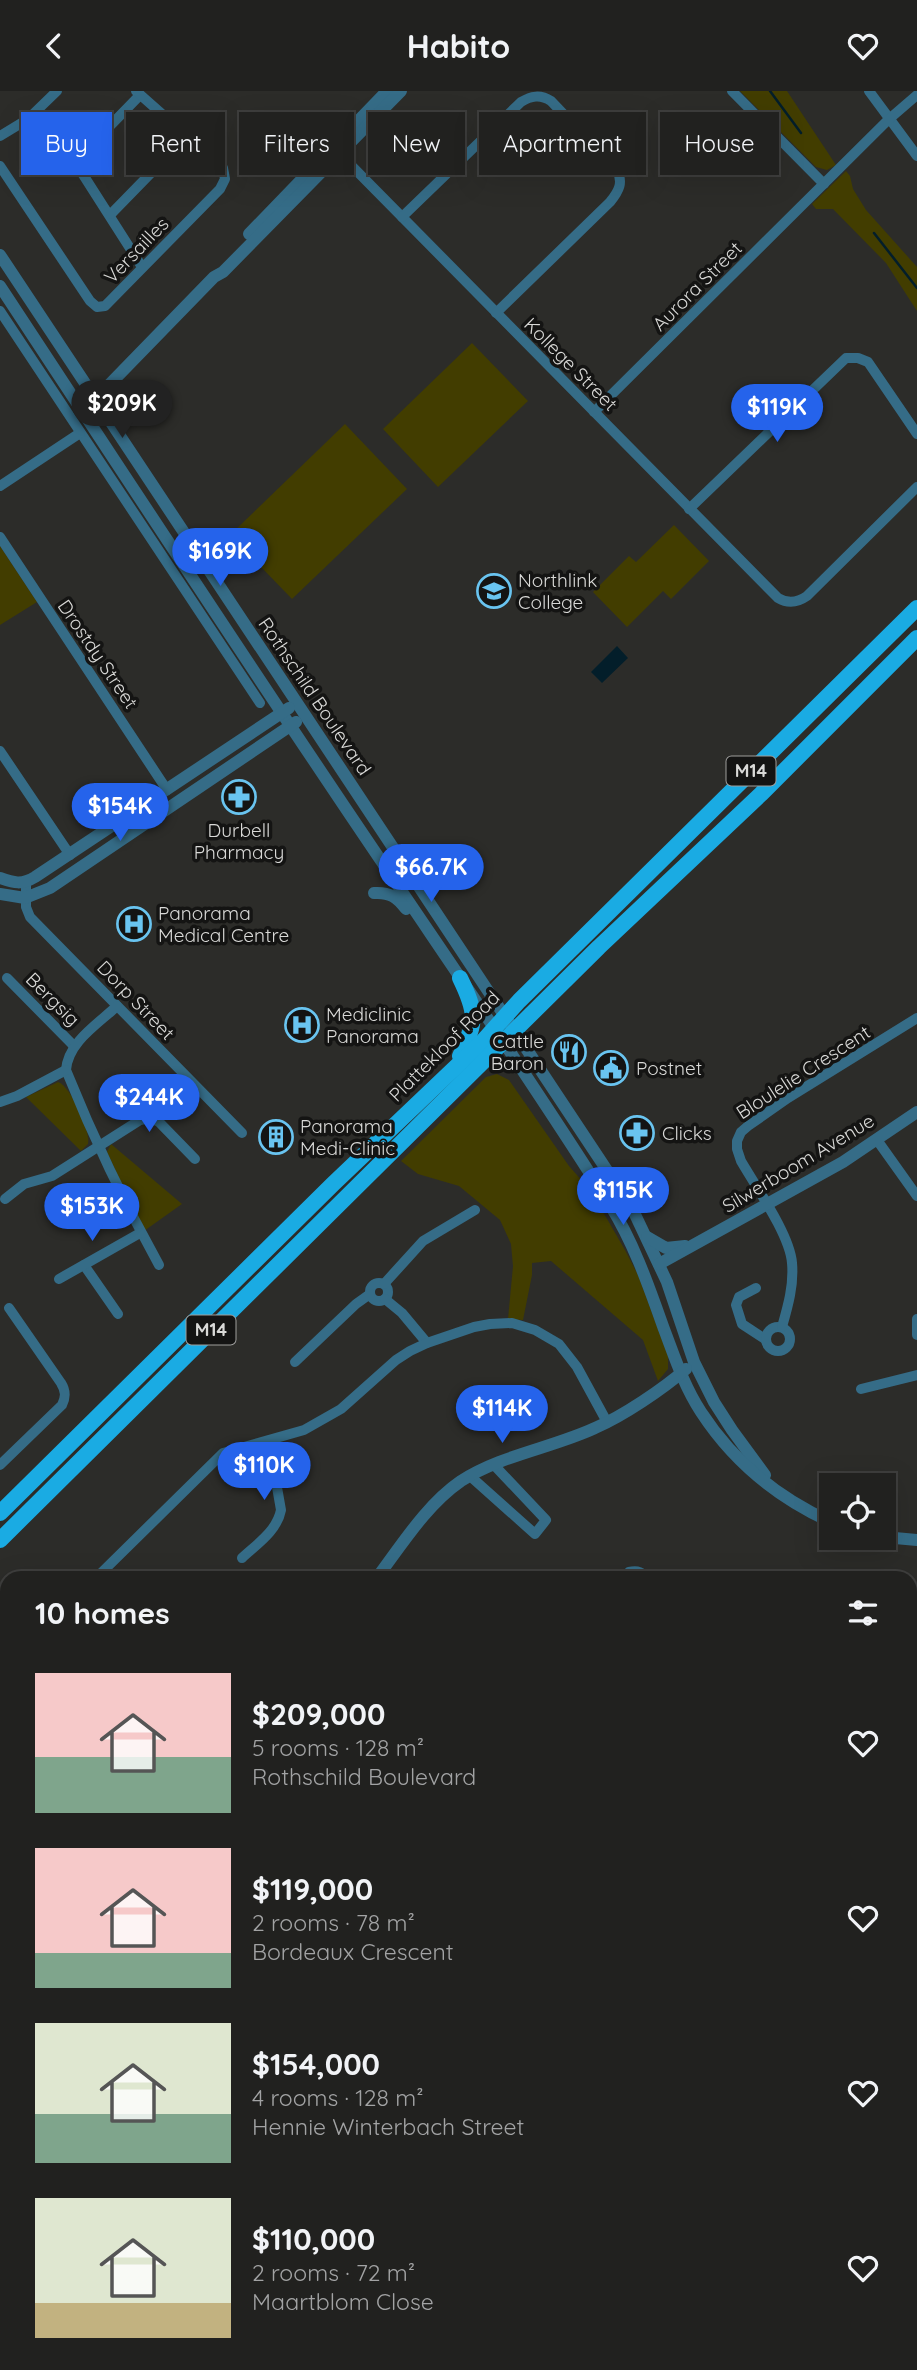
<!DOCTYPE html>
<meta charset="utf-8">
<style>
body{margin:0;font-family:Quicksand,sans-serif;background:#2d2e2c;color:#f1f3f6;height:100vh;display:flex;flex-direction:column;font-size:26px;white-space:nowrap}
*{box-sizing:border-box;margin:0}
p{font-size:23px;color:#a2a3a4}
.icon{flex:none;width:38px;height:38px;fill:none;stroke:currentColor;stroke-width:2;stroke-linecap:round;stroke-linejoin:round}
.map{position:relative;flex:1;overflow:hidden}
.sheet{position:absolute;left:0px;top:1480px;width:917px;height:800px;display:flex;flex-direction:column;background:#21211f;border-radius:21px 21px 0 0;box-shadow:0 7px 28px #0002,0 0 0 2px #3e3e3d}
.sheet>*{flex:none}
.top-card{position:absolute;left:21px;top:21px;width:875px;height:63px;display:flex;gap:14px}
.buttons{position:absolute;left:819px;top:1382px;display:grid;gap:14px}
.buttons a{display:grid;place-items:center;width:77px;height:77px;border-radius:0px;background:#21211f;box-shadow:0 7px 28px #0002,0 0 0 2px #3e3e3d;font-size:35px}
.price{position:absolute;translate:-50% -60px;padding:0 16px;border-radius:24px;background:#2563eb;color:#fff;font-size:23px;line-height:46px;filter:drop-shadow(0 2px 4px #0008)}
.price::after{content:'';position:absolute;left:50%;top:42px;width:21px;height:16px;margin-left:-10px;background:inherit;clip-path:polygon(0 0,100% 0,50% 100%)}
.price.current{background:#222;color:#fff}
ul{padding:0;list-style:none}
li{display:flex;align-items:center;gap:21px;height:175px;padding:0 35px}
li span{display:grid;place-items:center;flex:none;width:196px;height:140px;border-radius:0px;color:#555}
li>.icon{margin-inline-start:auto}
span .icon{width:84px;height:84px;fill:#fffc;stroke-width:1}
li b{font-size:30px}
h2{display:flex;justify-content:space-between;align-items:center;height:84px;padding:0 35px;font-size:30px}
.tag{padding:0 24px;border-radius:0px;background:#21211f;box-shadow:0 7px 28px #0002,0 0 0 2px #3e3e3d;font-size:24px;line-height:63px}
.tag.current{background:#2563eb;color:#fff}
header{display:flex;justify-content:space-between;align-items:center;height:91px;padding:0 35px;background:#21211f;font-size:32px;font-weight:700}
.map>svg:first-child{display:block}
</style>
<header><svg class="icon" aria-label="back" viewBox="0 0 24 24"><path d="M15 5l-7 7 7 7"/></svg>Habito<svg class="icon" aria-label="heart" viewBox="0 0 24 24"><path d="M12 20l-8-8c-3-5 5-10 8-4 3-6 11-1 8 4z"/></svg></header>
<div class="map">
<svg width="917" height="2279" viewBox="0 0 917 2279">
<rect width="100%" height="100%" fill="#2c2c29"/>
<!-- green -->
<g fill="#423d00">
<polygon points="740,0 787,0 836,74 827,79 816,76"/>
<polygon points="846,80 850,85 853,98 866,119 917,176 917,220 886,172 833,118 816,118 812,113"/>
<polygon points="472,252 528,310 438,396 383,338"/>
<polygon points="345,333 407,398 292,508 230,444"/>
<polygon points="674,434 709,470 671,508 663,500 627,536 593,501 629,465 636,471"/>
<polygon points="0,455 37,511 0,534"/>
<polygon points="497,983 509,989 569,1075 591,1100 625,1159 638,1184 668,1265 668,1278 658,1290 643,1249 551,1170 532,1172 532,1184 523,1229 508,1228 513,1175 511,1153 500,1129 459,1095 418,1083 401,1070 486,986"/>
<path d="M58 991C71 995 91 1041 88 1053L81 1060 26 1006Z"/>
<polygon points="111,1053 182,1113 144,1140 107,1061"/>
<polygon points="917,2115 917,2279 581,2279 588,2273 910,2273 910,2117"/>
</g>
<!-- water -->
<polygon fill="#031e2a" points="617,555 628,567 602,592 591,581"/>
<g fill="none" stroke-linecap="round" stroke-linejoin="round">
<!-- stream -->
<g stroke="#031e2a" stroke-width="2.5">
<polyline points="770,0 801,42"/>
<polyline points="874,142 917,197"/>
</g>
<!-- minor -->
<g stroke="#356c87" stroke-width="10">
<polyline points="732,0 824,93"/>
<polyline points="869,0 917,65"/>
<polyline points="28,28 75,71 142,176"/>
<polyline points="0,45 28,28 57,0"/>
<path d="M336 59 778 507C788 513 797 512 807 505L917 396"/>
<polyline points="75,71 140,4"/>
<polyline points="0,75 90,210 97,216 105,215 220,98 225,88 223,77 136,0"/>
<polyline points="111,123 186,46"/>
<path d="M402 126 521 11C531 5 540 3 551 10L616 78C624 91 619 100 610 111L496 222"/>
<polyline points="0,220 260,612"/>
<polyline points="594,321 888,29 917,4"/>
<polyline points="0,395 80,342"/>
<polyline points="689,418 846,267 858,267 868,271 917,343"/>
<polyline points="0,446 167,699"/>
<polyline points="0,660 70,764"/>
<polyline points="26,792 26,816 30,826 242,1042"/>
<polyline points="7,887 74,955"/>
<path d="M117 915C98 933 68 951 66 979 93 1046 124 1111 159 1174"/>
<polyline points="0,1011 17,1005 66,979"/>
<polyline points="877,1049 917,1105"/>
<polyline points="5,1108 24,1093 52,1085 140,1029 150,1027 159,1031 195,1068"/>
<polyline points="84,1174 118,1223"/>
<polyline points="59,1188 140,1142"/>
<circle cx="379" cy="1201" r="9"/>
<polyline points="384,1193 423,1150 475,1119"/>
<polyline points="756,1197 739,1206 736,1214 742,1233 765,1248"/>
<polyline points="385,1208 402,1222 427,1252"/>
<polyline points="917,1228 917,1244"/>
<circle cx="778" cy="1248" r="12"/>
<path d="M782 1236C788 1215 794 1194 792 1172 790 1144 756 1096 741 1070L737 1058V1050L741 1041 748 1035 788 1007 917 927"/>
<polyline points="295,1271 356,1213 370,1203"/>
<polyline points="861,1298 917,1284"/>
<path d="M0 1374 62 1314C66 1306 66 1300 61 1292L9 1217"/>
<polyline points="470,1385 535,1443 546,1429 494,1374"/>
<path d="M242 1467C257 1453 277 1440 281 1419L269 1351"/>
<polyline points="95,1488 223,1362 304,1339 341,1318 396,1269 410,1260 427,1252 474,1236 490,1233 512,1232 535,1239 559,1253 577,1276 607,1331"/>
<path d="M625 1488 629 1481C638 1479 642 1481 648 1488"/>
<polyline points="0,1588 7,1586"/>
<polyline points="910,1591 917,1595"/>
<polyline points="0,1942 7,1939"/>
<polyline points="910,1971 917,1969"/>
<polyline points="41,2279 42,2273"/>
<polyline points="290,2279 290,2273"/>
</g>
<!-- tertiary -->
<g stroke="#356c87" stroke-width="12">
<polyline points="249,143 387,0"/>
<polyline points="0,164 632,1117 667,1191 694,1271 714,1311 732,1339 765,1384"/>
<path d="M0 195C129 391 257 587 388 780 463 891 539 1001 610 1114 634 1152 649 1196 664 1238 675 1267 684 1295 701 1321 733 1370 778 1407 831 1431"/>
<polyline points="89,310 107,296 214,186 223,181 401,0"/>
<path d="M0 787C14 792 22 794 35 786L289 617"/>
<path d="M374 802C390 801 397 806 406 818"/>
<polyline points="0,803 25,807 50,797 296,631"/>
<polyline points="647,1146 666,1157 685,1155"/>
<polyline points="659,1173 843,1071 917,1021"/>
<polyline points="884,1446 917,1449"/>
<path d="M376 1488C401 1455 426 1414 461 1390 501 1364 552 1357 595 1337 623 1325 663 1298 686 1278"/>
<polyline points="910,1772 917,1766"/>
<polyline points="0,1778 7,1774"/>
<polyline points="0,2139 7,2145"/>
</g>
<!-- primary -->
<g stroke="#1aabe3" stroke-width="16">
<path d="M460 965C477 930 477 922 460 887"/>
<polyline points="0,1422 333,1093 482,951 519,910 917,517"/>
<polyline points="0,1449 599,856 761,703 917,547"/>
</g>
</g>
<!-- icons -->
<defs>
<g id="university-ring" transform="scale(1.75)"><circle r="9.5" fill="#141413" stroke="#69c4f0" stroke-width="1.5"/><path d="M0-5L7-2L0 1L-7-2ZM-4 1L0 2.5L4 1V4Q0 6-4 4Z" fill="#69c4f0"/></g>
<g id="pharmacy-ring" transform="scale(1.75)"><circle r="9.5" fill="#141413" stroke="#69c4f0" stroke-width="1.5"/><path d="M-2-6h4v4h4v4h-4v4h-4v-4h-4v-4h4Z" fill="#69c4f0"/></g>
<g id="hospital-ring" transform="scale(1.75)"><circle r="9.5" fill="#141413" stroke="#69c4f0" stroke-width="1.5"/><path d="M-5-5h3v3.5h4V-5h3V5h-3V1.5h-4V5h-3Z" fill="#69c4f0"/></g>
<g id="restaurant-ring" transform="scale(1.75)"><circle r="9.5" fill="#141413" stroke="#69c4f0" stroke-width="1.5"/><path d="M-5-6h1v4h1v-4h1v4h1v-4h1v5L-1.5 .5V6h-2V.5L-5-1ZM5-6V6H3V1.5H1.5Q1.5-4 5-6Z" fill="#69c4f0"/></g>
<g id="civic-ring" transform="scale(1.75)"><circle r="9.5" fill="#141413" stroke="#69c4f0" stroke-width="1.5"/><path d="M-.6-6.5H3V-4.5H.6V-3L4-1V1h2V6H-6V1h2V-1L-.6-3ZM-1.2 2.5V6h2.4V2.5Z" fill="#69c4f0"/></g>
<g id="building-ring" transform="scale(1.75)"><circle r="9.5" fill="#141413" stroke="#69c4f0" stroke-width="1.5"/><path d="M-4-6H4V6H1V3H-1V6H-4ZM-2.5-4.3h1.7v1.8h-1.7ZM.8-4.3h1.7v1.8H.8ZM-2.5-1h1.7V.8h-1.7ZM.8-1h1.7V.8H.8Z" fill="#69c4f0"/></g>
</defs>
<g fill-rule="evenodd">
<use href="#university-ring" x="494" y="500"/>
<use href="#pharmacy-ring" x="239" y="706"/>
<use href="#hospital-ring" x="134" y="833"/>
<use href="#hospital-ring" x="302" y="934"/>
<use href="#restaurant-ring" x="569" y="961"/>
<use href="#civic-ring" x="611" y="977"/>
<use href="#pharmacy-ring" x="637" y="1042"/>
<use href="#building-ring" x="276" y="1046"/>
</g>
<g text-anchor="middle" stroke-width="7" stroke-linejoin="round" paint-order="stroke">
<!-- shield labels -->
<g fill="#141413" stroke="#9e9e9c" stroke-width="2">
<rect x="726.5" y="665.5" width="49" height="29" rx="5"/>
<rect x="186.5" y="1224.5" width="49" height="29" rx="5"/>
</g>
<g font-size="18" font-weight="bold" fill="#d9d9d7">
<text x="751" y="686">M14</text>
<text x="211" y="1245">M14</text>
</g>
<!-- street labels -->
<g font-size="19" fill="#d9d9d7" stroke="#141413">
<text transform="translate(136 159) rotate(-46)" y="7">Versailles</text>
<text transform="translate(697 195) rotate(-45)" y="7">Aurora Street</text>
<text transform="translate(571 273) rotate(45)" y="7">Kollege Street</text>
<text transform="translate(98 563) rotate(56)" y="7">Drostdy Street</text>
<text transform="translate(315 605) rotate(56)" y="7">Rothschild Boulevard</text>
<text transform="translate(53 908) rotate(45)" y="7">Bergsig</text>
<text transform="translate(136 909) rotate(46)" y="7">Dorp Street</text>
<text transform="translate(444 955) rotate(-45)" y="7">Plattekloof Road</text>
<text transform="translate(803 981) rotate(-33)" y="7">Bloulelie Crescent</text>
<text transform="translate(798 1072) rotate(-31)" y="7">Silwerboom Avenue</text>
</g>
<!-- poi labels -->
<g font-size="19" fill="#d9d9d7" stroke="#141413" text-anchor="start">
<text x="518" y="496">Northlink<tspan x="518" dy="22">College</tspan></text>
<text x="239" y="746" text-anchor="middle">Durbell<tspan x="239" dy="22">Pharmacy</tspan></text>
<text x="158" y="829">Panorama<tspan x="158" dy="22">Medical Centre</tspan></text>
<text x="326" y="930">Mediclinic<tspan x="326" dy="22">Panorama</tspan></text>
<text x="544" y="957" text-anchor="end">Cattle<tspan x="544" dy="22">Baron</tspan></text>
<text x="636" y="984">Postnet</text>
<text x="300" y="1042">Panorama<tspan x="300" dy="22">Medi-Clinic</tspan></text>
<text x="662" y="1049">Clicks</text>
</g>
</g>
</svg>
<div class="buttons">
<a><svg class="icon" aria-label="locate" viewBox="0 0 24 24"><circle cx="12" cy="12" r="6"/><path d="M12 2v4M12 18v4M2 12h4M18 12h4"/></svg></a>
</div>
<b class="price current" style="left:122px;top:349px">$209K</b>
<b class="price" style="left:777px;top:353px">$119K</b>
<b class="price" style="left:220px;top:497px">$169K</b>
<b class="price" style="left:120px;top:752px">$154K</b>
<b class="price" style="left:431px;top:813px">$66.7K</b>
<b class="price" style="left:149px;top:1043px">$244K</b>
<b class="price" style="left:623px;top:1136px">$115K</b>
<b class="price" style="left:92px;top:1152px">$153K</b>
<b class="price" style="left:502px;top:1354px">$114K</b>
<b class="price" style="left:264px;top:1411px">$110K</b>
<div class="top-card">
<a class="tag current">Buy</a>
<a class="tag">Rent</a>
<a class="tag">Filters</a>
<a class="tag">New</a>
<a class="tag">Apartment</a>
<a class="tag">House</a>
</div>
<section class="sheet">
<h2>10 homes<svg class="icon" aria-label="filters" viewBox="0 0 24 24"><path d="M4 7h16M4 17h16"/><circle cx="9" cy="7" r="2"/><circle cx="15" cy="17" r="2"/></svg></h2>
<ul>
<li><span style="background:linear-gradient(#f6c9c9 60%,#7fa58c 0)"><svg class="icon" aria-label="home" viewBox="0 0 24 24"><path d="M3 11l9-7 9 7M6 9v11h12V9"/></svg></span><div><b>$209,000</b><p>5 rooms · 128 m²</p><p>Rothschild Boulevard</p></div><svg class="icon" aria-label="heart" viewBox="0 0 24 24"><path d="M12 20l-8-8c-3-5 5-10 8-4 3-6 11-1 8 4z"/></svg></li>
<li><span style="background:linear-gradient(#f6c9c9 75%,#7fa58c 0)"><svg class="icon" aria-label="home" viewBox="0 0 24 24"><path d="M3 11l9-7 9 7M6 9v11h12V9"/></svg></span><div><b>$119,000</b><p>2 rooms · 78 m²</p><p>Bordeaux Crescent</p></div><svg class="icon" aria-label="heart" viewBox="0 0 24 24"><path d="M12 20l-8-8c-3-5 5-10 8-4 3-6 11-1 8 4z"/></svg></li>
<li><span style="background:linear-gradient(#dfe7d0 65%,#7fa58c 0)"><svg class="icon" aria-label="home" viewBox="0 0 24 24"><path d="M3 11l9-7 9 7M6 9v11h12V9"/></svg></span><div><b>$154,000</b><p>4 rooms · 128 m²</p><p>Hennie Winterbach Street</p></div><svg class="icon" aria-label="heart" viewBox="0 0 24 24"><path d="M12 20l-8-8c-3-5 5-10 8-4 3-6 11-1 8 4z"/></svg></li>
<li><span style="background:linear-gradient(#dfe7d0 75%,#c2b280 0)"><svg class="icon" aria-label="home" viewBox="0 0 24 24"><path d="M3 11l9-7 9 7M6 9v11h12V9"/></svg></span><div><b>$110,000</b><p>2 rooms · 72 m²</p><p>Maartblom Close</p></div><svg class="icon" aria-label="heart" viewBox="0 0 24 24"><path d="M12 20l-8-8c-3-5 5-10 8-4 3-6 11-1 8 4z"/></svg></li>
</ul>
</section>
</div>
